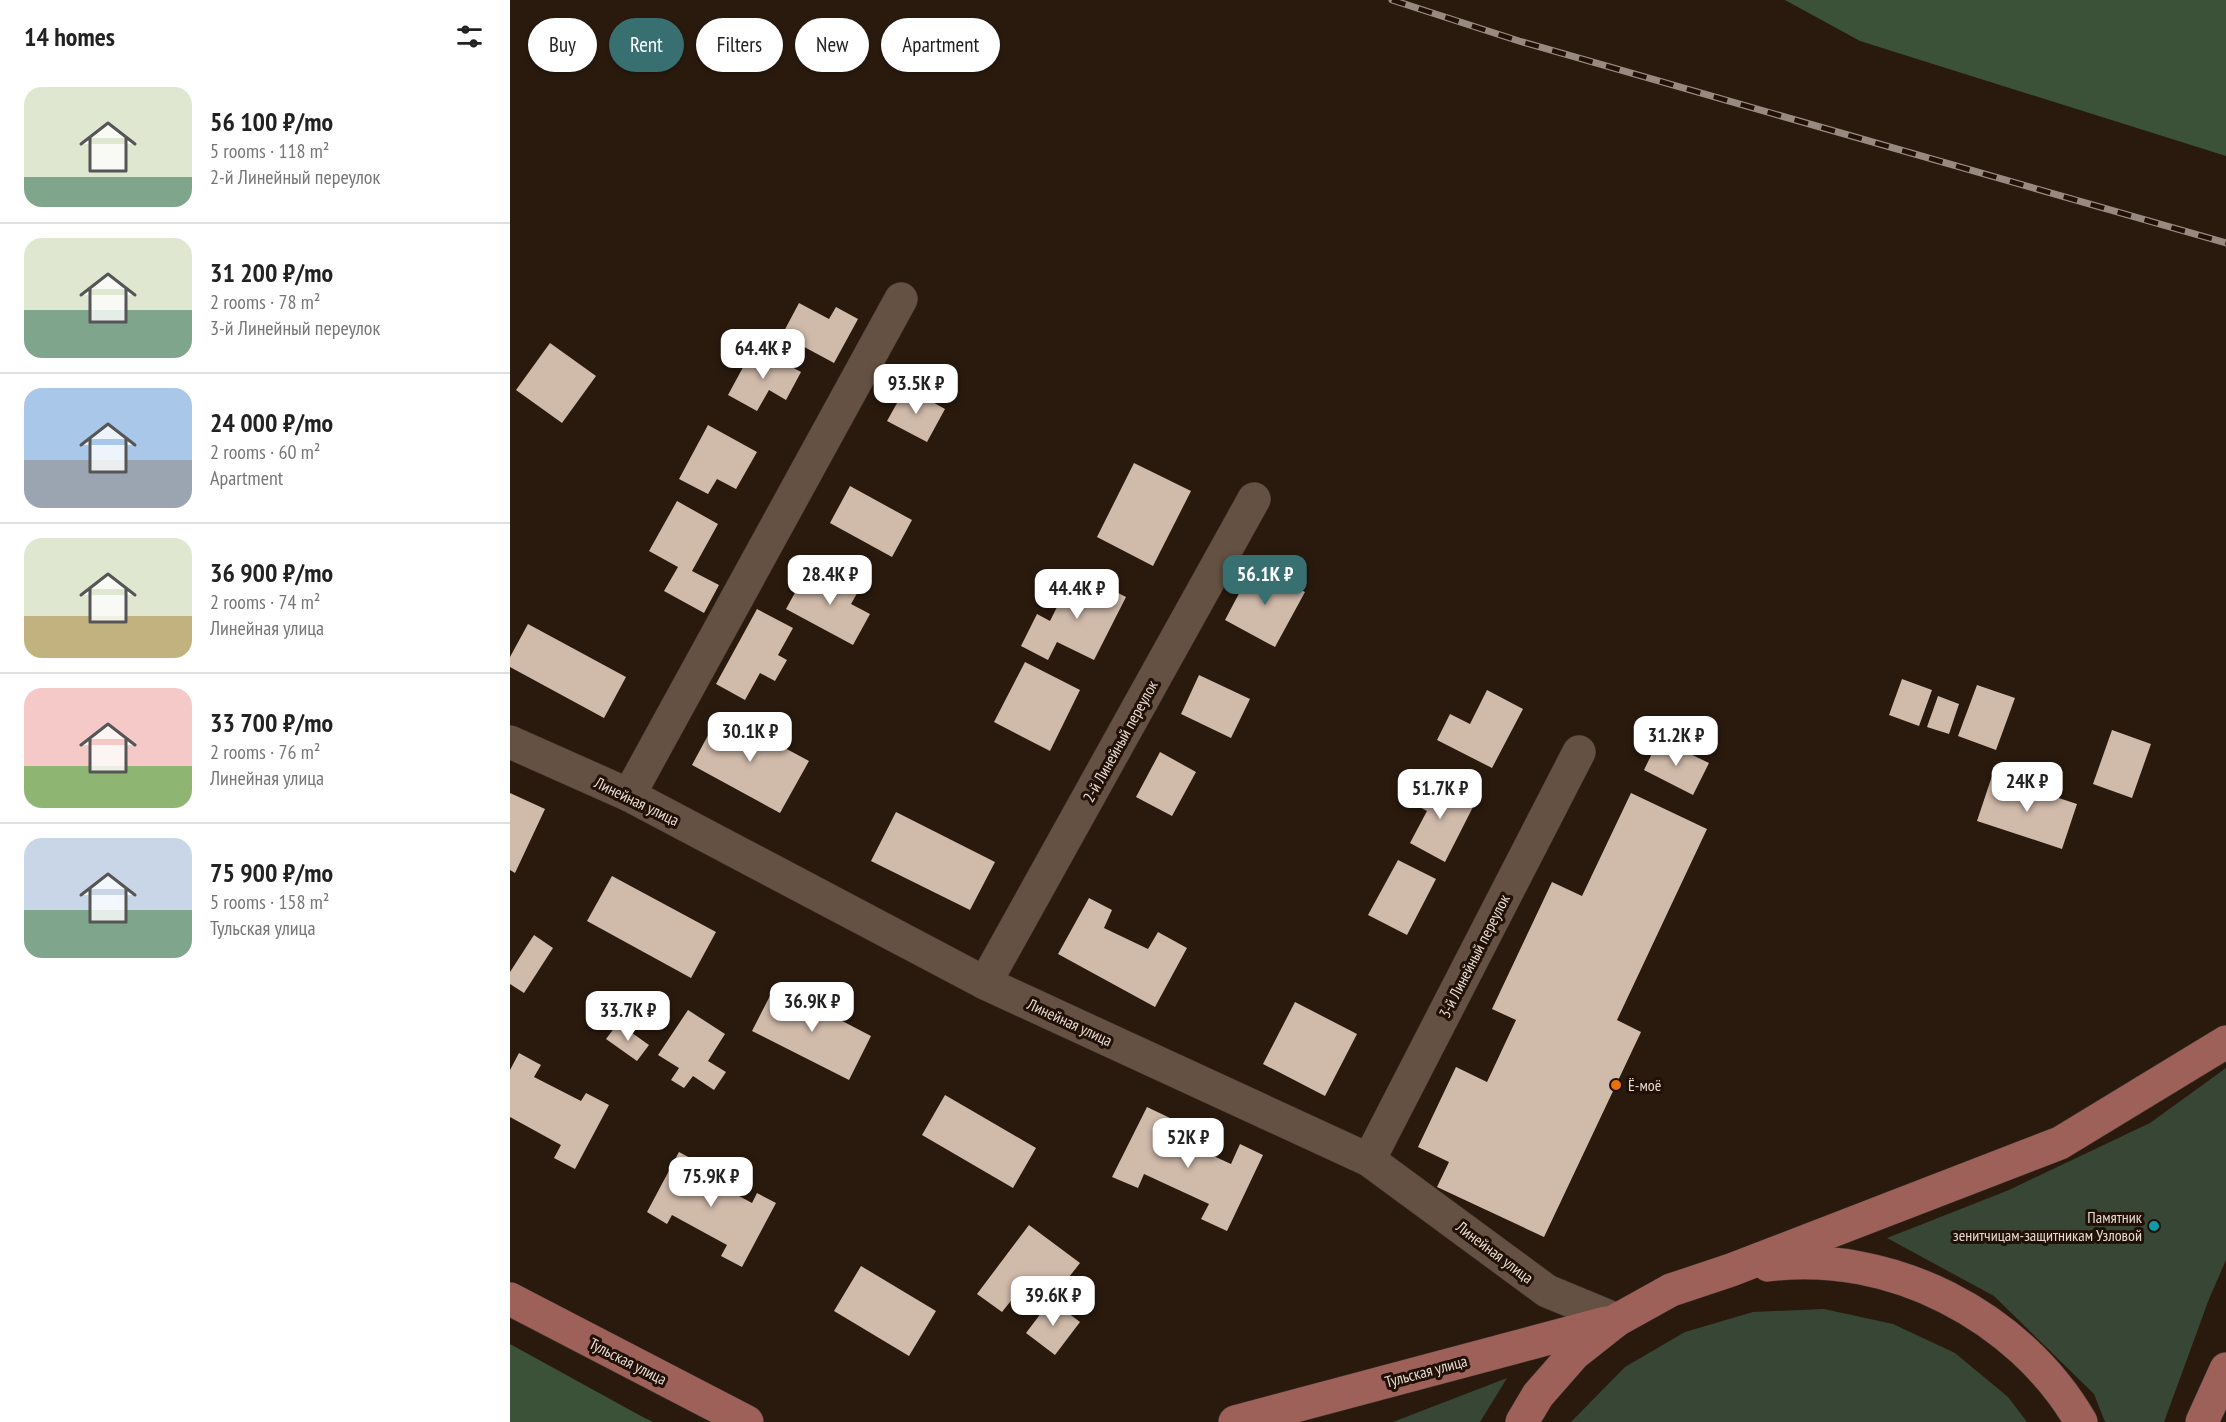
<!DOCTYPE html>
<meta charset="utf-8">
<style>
body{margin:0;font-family:"PT Sans Narrow",sans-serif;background:#f2f2f2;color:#222;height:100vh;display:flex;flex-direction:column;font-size:22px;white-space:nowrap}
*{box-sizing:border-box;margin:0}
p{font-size:20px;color:#767676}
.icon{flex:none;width:33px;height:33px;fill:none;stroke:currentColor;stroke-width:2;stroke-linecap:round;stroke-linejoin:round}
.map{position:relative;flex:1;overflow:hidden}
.sheet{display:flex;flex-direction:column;background:#fff;width:510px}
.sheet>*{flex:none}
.guide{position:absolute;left:18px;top:18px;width:570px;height:54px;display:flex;gap:12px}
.price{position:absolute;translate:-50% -51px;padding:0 14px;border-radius:12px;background:#fff;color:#222;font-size:20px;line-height:39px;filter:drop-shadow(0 2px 3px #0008)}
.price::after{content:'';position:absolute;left:50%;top:36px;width:18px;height:14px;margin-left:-9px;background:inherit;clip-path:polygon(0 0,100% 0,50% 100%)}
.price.selected{background:#386f70;color:#fff}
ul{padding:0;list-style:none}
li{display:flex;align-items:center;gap:18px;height:150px;padding:0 24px}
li+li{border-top:2px solid #e0e0e0}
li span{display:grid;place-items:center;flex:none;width:168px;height:120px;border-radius:18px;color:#555}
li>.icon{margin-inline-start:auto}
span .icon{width:72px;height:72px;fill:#fffc;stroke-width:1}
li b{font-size:26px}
h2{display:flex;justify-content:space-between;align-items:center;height:72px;padding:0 24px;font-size:26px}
.pill{padding:0 21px;border-radius:27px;background:#fff;box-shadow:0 2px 4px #0004;font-size:21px;line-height:54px}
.pill.selected{background:#386f70;color:#fff}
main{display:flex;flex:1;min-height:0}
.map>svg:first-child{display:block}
</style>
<main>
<section class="sheet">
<h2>14 homes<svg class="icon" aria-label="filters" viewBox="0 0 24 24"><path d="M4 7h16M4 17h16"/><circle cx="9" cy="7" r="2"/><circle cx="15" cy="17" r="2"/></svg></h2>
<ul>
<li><span style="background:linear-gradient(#dfe7d0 75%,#7fa58c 0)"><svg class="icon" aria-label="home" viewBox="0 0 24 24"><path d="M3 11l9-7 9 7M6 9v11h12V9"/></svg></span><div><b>56 100 ₽/mo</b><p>5 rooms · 118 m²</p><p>2-й Линейный переулок</p></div></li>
<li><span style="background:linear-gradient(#dfe7d0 60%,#7fa58c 0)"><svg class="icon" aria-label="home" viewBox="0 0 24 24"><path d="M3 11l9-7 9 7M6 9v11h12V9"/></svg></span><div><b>31 200 ₽/mo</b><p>2 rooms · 78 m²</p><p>3-й Линейный переулок</p></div></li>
<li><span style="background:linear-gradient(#a9c7e8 60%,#9aa5b1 0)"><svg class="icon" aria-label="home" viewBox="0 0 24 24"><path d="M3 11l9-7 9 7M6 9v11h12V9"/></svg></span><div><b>24 000 ₽/mo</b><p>2 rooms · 60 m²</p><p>Apartment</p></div></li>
<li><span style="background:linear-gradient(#dfe7d0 65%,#c2b280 0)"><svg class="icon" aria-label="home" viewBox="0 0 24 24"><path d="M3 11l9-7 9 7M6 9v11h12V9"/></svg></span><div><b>36 900 ₽/mo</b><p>2 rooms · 74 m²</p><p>Линейная улица</p></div></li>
<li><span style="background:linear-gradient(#f6c9c9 65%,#8fb573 0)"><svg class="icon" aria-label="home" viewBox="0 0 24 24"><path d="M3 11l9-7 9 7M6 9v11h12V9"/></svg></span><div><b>33 700 ₽/mo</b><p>2 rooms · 76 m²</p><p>Линейная улица</p></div></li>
<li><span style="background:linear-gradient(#c9d6e8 60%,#7fa58c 0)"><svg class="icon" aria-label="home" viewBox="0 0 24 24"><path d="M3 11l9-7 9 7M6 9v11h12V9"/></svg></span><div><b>75 900 ₽/mo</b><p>5 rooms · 158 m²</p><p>Тульская улица</p></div></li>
</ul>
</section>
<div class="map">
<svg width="1716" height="1422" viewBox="0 0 1716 1422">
<rect width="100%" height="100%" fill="#2a1a0e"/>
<!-- green -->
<g fill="#384636">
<polygon points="1716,1068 1716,1260 1699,1299 1654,1422 1595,1422 1584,1394 1484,1296 1377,1238 1499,1190 1640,1123"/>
<polygon points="1314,1309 1383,1324 1445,1353 1498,1397 1517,1422 1061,1422 1115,1367 1175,1332 1243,1312"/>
<polygon points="997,1378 970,1422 883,1422"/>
</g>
<!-- forest -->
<g fill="#3b5138">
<polygon points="1275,0 1716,0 1716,156 1350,41"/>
<polygon points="0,1344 129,1415 143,1422 0,1422"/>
</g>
<!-- building -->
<g fill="#d0baaa">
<polygon points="289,303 319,319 326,307 348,319 324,363 272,335"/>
<polygon points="40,343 86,376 52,423 6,390"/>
<polygon points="244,347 291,372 276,400 259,390 247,411 218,395"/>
<polygon points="396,387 435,409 417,442 377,421"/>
<polygon points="198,425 247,452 226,489 207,479 198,494 169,479"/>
<polygon points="624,463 681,491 643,566 587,537"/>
<polygon points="340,486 402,520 382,557 320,523"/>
<polygon points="167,501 208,524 182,571 209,585 194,613 154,591 168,567 139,551"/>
<polygon points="744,565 795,592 765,647 715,620"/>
<polygon points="297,571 321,584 326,575 350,588 341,604 360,614 343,645 276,609"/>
<polygon points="565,571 616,597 584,660 547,642 538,660 511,646 527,614 540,621"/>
<polygon points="247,609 283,628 268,655 277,660 265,681 250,673 235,700 206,684"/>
<polygon points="18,624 116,677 94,718 0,667 0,657"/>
<polygon points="515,662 570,690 540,751 484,722"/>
<polygon points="689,675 740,699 721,738 671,714"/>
<polygon points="1392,679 1422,690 1409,726 1379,715"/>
<polygon points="1467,685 1505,698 1486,750 1448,736"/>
<polygon points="977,690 1013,709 982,768 927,740 940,714 960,724"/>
<polygon points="1428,696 1449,704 1439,734 1417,727"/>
<polygon points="210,713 299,761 270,813 182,765"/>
<polygon points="1602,730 1641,744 1622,798 1583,784"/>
<polygon points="1149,739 1199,763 1183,795 1134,770"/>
<polygon points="650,752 686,772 662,816 626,797"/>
<polygon points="1482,776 1567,804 1552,849 1467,821"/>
<polygon points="914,779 964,805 935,862 900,843 917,811 902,803"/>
<polygon points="0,793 35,809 5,873 0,870"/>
<polygon points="1121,793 1197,829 1107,1020 1131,1032 1034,1237 927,1187 939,1162 908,1147 946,1067 977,1082 1006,1020 982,1009 1042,882 1072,896"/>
<polygon points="386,812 485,862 460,910 361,861"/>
<polygon points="888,860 926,879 897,935 858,915"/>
<polygon points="102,876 206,932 181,978 77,921"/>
<polygon points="579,898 602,910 594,928 638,949 648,932 677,948 645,1007 548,954"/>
<polygon points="24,935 43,948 14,993 0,984 0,972"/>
<polygon points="265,986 361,1036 339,1080 242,1031"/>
<polygon points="785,1002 847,1034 815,1096 753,1064"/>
<polygon points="178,1010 215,1034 198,1061 216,1072 204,1090 183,1076 174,1088 161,1080 169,1068 148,1055"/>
<polygon points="108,1023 139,1045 127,1061 96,1039"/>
<polygon points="9,1053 31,1065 24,1077 71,1101 76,1093 99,1105 65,1169 44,1158 51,1145 0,1117 0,1070"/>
<polygon points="435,1095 526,1148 503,1188 412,1135"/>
<polygon points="637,1107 660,1118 653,1133 721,1164 730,1144 753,1155 717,1231 691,1219 699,1204 634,1174 628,1188 602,1177"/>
<polygon points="169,1152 197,1167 192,1176 242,1203 247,1193 266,1203 232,1267 211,1256 217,1245 162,1215 157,1224 137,1212"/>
<polygon points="519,1225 570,1263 541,1300 516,1282 492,1312 467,1294"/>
<polygon points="351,1266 426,1311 399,1356 324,1311"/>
<polygon points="541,1300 570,1322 545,1355 516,1333"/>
</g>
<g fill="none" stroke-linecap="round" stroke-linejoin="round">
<!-- minor casing -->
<g stroke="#41342e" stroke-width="34">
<g id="minor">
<polyline points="0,742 119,795 475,983 859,1160 1037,1291 1107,1320"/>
<polyline points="119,795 391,299"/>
<polyline points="475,983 744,499"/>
<polyline points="859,1160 1069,752"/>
</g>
</g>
<!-- major casing -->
<g stroke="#41342e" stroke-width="34">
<g id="major">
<path d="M1258 1265C1380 1249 1510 1316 1571 1422"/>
<polyline points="0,1299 237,1422"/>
<polyline points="725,1422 1096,1323"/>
<polyline points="1012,1422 1028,1395 1064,1354 1107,1320 1161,1290 1221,1270 1550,1143 1716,1042"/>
<polyline points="1692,1422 1716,1369"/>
</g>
</g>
<!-- minor -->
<use href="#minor" stroke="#645143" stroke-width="33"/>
<!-- major -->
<use href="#major" stroke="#9d615a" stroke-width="33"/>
<!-- rail casing -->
<g stroke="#988a81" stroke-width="7">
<polyline id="rail" points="882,0 1009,41 1716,243"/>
</g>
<!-- rail -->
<use href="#rail" stroke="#201005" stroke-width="4.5" stroke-dasharray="14" stroke-linecap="butt"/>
</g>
<!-- markers -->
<circle fill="#e8710a" stroke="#201005" stroke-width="2" cx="1106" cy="1085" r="6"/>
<circle fill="#0f9aa8" stroke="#201005" stroke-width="2" cx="1644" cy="1226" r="6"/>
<g text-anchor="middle" stroke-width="6" stroke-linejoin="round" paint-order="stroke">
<!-- street labels -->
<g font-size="16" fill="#e6dad2" stroke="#201005">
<text transform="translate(610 741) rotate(-61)" y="6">2-й Линейный переулок</text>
<text transform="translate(127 801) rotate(26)" y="6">Линейная улица</text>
<text transform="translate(964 956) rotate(-63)" y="6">3-й Линейный переулок</text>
<text transform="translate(560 1022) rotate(25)" y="6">Линейная улица</text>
<text transform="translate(985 1252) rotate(37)" y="6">Линейная улица</text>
<text transform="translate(118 1361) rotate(27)" y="6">Тульская улица</text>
<text transform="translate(916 1371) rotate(-15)" y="6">Тульская улица</text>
</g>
<!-- poi labels -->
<g font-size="16" fill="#e6dad2" stroke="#201005" text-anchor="start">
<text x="1118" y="1091">Ё-моё</text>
<text x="1632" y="1223" text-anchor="end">Памятник<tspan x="1632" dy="18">зенитчицам-защитникам Узловой</tspan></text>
</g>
</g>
</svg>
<b class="price" style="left:253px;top:380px">64.4K ₽</b>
<b class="price" style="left:406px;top:415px">93.5K ₽</b>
<b class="price" style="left:320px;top:606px">28.4K ₽</b>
<b class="price selected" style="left:755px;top:606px">56.1K ₽</b>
<b class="price" style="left:567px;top:620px">44.4K ₽</b>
<b class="price" style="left:240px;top:763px">30.1K ₽</b>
<b class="price" style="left:1166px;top:767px">31.2K ₽</b>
<b class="price" style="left:1517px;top:813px">24K ₽</b>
<b class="price" style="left:930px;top:820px">51.7K ₽</b>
<b class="price" style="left:302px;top:1033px">36.9K ₽</b>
<b class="price" style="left:118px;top:1042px">33.7K ₽</b>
<b class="price" style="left:678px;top:1169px">52K ₽</b>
<b class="price" style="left:201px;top:1208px">75.9K ₽</b>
<b class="price" style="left:543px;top:1327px">39.6K ₽</b>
<div class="guide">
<a class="pill">Buy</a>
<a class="pill selected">Rent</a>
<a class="pill">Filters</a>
<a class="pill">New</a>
<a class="pill">Apartment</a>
</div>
</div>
</main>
